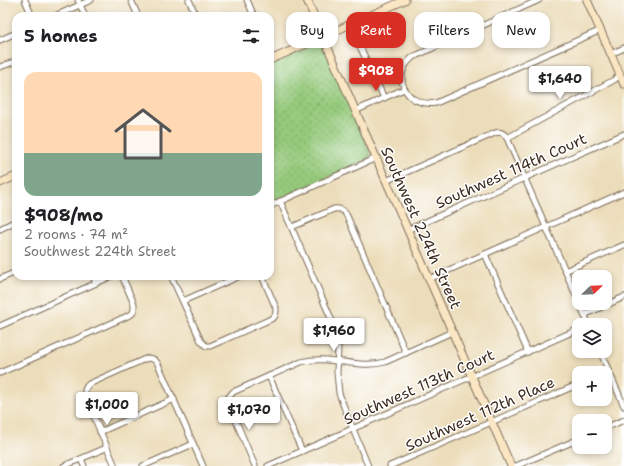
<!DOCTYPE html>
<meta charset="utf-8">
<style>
body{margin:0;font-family:"Shantell Sans",sans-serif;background:#f6f6f6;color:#202124;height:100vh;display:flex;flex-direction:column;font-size:15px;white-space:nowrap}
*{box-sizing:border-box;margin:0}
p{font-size:13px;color:#757577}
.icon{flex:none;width:22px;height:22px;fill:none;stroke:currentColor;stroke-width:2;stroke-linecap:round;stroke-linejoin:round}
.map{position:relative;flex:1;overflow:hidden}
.sheet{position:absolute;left:12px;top:12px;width:262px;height:268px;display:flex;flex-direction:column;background:#fff;border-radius:12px;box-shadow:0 2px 6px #0003}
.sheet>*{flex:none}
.hud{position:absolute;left:286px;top:12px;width:278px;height:36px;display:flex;gap:8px}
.needle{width:26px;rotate:67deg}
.buttons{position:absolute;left:572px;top:270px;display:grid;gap:8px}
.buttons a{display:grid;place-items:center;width:40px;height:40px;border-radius:8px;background:#fff;box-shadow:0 2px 6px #0003;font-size:20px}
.price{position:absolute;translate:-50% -34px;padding:0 9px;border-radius:4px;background:#fff;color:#222;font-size:13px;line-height:26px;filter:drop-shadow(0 1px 2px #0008)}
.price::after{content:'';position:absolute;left:50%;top:24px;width:12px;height:9px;margin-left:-6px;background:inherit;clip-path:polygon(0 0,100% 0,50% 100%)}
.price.selected{background:#d93025;color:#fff}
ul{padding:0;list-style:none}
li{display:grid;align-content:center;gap:8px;height:212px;padding:0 12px}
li+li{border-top:1px solid #e0e0e0}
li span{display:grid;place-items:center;height:124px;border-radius:12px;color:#555}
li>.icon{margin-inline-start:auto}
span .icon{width:72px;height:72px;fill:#fffc;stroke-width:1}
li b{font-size:17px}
h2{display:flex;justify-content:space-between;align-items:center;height:48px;padding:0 12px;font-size:17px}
.pill{padding:0 14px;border-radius:12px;background:#fff;box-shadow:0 2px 6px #0003;font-size:14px;line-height:36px}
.pill.selected{background:#d93025;color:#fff}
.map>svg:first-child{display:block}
</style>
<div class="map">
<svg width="624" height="466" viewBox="0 0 624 466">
<defs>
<pattern id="grass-dots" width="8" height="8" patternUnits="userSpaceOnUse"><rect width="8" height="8" fill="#95ca7b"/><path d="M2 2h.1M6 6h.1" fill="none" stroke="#7ba464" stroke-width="1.8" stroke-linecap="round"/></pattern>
</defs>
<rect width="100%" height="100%" fill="#fff"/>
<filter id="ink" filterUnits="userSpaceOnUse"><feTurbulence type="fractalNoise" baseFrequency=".025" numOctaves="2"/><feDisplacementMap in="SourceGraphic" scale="8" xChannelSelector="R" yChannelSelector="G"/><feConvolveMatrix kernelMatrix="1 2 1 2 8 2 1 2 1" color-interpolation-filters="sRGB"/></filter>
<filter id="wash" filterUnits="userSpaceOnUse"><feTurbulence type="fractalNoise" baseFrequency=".012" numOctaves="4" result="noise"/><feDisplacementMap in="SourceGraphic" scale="16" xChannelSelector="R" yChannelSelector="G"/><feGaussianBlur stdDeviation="0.9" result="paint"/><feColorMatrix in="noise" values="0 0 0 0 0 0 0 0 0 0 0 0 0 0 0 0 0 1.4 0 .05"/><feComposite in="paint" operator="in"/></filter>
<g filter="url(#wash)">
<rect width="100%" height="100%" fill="#ecddba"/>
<!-- grass -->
<path fill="url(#grass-dots)" stroke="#687a4c" d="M315 44C324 44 327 54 331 61L371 154 369 157 364 161 270 203V62Z"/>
</g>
<g filter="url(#ink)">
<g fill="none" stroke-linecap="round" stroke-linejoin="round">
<!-- street casing -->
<g stroke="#796955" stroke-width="7">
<g id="street">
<polyline points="25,0 32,16"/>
<polyline points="78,0 85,16"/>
<polyline points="131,0 138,16"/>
<polyline points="189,0 196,16"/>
<polyline points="247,0 254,16"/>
<path d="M539 0 413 57C389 76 407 108 436 103L601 30"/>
<polyline points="55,16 91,0"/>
<polyline points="350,25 384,98"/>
<polyline points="0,40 16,33"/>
<polyline points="270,53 273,59"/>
<polyline points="611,54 624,48"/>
<polyline points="0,67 16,61"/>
<polyline points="355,111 404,89"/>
<polyline points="507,138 614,80 620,75"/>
<path d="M386 181 495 133C501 131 504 133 507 138L589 325"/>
<polyline points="280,201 333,323 336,333 338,346 337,373 339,393 344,407 368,466"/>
<polyline points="270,206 376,158"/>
<path d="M292 227 334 209C340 208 344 210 347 216L406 353"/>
<polyline points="0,229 16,221"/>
<polyline points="407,230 624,134"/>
<polyline points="485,254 528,352"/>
<polyline points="565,271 624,245"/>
<polyline points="93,276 96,283"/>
<path d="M171 276 201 341 206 346H210L271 319C276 317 276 313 276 308L262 276"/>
<polyline points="0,279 16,272"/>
<polyline points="429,279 624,192"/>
<polyline points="183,301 240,276"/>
<polyline points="584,315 624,297"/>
<polyline points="0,326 112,276"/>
<polyline points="600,351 624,406"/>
<polyline points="0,373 132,314 134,310 134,304 122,276"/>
<polyline points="269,376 302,451"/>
<polyline points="605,428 624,420"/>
<polyline points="100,432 174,399"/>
<polyline points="81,459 84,466"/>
<polyline points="64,466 106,448"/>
<path d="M115 466 86 398C84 393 84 388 89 384L145 359C150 357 155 359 158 364L203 466"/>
<polyline points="143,466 193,444"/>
<path d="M255 466 229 405 228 398 233 392 301 362C329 354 358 370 385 362L452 332"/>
<polyline points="268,466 579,329"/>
<polyline points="390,466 579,384"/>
<polyline points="516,466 579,439"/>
</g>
</g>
<!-- secondary casing -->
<g stroke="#796955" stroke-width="9">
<g id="secondary">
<polyline points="307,0 511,466"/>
<polyline points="587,0 624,84"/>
<polyline points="270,60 405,0"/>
<polyline points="0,183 16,176"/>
</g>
</g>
<!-- street -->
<use href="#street" stroke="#fff" stroke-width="5"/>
<!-- secondary -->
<use href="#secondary" stroke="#fbe6c4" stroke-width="7"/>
</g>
</g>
<g text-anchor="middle" stroke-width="3" stroke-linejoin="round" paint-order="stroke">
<!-- street labels -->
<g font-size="15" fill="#3b2a1e" stroke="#fff">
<text transform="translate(511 171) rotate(-24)" y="5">Southwest 114th Court</text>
<text transform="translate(421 228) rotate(66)" y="5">Southwest 224th Street</text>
<text transform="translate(419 387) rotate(-24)" y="5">Southwest 113th Court</text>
<text transform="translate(480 414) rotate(-24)" y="5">Southwest 112th Place</text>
</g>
</g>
</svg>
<div class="buttons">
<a><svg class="needle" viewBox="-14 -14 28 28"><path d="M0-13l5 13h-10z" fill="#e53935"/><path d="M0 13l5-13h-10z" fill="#757577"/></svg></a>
<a><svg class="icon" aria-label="layers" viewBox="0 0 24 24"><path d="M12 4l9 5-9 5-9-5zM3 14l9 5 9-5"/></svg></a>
<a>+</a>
<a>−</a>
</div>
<b class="price selected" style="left:376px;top:92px">$908</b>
<b class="price" style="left:560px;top:100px">$1,640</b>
<b class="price" style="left:334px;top:352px">$1,960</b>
<b class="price" style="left:107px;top:426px">$1,000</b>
<b class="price" style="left:249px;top:431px">$1,070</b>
<div class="hud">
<a class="pill">Buy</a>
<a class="pill selected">Rent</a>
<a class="pill">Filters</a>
<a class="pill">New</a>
</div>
<section class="sheet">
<h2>5 homes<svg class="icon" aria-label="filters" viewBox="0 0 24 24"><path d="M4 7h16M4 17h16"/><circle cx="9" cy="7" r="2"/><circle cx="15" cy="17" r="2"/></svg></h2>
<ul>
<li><span style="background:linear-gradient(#ffd9b3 65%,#7fa58c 0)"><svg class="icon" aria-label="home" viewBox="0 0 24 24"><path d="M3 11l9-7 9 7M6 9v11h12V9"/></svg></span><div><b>$908/mo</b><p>2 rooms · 74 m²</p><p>Southwest 224th Street</p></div></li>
</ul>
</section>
</div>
